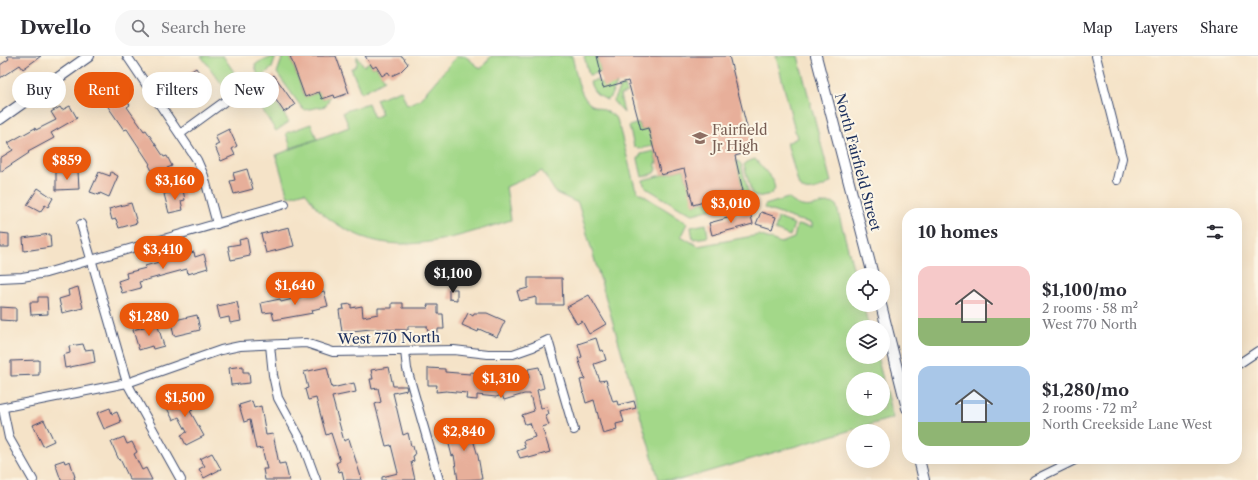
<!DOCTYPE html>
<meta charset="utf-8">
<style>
body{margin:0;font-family:"Libre Caslon Text",serif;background:#f7f7f7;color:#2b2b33;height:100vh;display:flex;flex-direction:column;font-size:15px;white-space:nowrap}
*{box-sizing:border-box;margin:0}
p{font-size:13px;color:#7c7c81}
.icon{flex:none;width:22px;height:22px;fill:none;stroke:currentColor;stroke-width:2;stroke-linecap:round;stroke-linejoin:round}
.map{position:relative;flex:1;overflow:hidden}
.sheet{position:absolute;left:902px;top:152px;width:340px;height:256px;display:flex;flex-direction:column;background:#fff;border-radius:16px;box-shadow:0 4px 16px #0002}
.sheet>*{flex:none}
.banner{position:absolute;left:12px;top:16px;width:380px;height:36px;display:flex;gap:8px}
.tools{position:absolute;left:846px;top:212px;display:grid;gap:8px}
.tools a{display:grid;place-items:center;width:44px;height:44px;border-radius:50%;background:#fff;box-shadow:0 4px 16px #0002;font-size:20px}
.price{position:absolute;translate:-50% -34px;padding:0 9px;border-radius:14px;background:#ea580c;color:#fff;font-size:13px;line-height:26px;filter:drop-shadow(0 1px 2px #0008)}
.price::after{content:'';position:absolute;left:50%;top:24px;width:12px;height:9px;margin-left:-6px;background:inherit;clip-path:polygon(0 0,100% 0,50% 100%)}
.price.active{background:#222;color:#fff}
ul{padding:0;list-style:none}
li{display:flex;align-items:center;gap:12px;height:100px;padding:0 16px}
li span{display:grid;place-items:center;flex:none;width:112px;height:80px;border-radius:12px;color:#555}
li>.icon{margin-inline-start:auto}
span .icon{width:48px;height:48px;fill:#fffc;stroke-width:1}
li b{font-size:17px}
h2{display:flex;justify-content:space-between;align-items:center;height:48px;padding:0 16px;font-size:17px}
.pill{padding:0 14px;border-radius:18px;background:#fff;box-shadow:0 4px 16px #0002;font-size:14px;line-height:36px}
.pill.active{background:#ea580c;color:#fff}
header{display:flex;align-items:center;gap:24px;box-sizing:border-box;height:56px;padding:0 20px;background:#fff;border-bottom:1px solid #e1e1e2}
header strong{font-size:19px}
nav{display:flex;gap:22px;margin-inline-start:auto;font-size:14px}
.search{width:280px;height:36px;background:#f7f7f7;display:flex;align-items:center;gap:10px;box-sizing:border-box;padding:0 14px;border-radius:22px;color:#7c7c81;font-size:15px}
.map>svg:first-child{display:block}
</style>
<header>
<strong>Dwello</strong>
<div class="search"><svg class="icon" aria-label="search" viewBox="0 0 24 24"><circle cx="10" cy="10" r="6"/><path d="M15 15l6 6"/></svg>Search here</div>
<nav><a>Map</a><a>Layers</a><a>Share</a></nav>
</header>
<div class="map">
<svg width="1258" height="424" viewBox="0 0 1258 424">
<rect width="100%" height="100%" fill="#fcf5e5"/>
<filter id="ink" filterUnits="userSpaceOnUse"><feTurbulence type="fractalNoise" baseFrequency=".025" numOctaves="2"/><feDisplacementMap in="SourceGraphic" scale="8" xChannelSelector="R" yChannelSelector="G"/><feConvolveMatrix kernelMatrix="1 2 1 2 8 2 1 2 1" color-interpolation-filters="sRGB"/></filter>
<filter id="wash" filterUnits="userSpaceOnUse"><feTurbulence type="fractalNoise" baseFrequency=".012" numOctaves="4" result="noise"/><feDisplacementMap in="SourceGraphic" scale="16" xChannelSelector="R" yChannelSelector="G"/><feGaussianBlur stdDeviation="0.9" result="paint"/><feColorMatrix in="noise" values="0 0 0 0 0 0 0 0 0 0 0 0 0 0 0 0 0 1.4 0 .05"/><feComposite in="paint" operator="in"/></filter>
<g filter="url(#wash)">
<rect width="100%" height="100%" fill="#f5e3c8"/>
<!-- green -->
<g fill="#a3d889" stroke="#5f8474">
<polygon points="201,0 223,0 252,42 242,49 238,44 235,46"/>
<polygon points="276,0 272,12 262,20 258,20 255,9 259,6"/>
<polygon points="283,0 290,0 305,41 319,36 322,43 330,40 326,50 304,54 302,52 277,17"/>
<polygon points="357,0 364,10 369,6 373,12 376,10 385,24 361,37 351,12 354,12 357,8"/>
<path d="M457 0H465L481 13 491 0H572C576 14 578 41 592 49 601 53 609 55 617 63L635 131 638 136 687 167 681 180 698 190 759 179 781 187 794 182 797 169 812 171V167L798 164 766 153 764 152 765 149 788 142C808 160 818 143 836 148L855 219H853V249H863L869 271H853V301H877L883 323H853V353H883V324L893 362 679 424H659L578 147 556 137 542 115 506 131 511 164C460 180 402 202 351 176 339 170 327 162 318 153 313 148 310 141 305 136L288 141 276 99 349 71 343 56 368 47 374 62 382 58 376 43 401 34 407 49 420 43Z"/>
<polygon points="584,0 597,0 601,16 589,19"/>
<path d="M776 0H798L831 126C826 130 812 136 805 134 803 133 801 131 799 130L787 87 797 82Z"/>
<path d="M596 24 600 27 617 28 609 43 607 44C597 39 593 36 590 26Z"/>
<polygon points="625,29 627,37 620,39 624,57 613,45 620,31"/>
<polygon points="274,43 289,66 276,75 261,52"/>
<polygon points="639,67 641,74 648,72 653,90 639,93 634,90 629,70"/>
<polygon points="311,68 317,83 291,92 286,77"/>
<polygon points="654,95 657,107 655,107 657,113 655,117 642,121 638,103 641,98"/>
<polygon points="755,103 773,124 775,133 771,138 757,141 752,138 744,109 746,106"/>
<polygon points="736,105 738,105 741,108 749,139 746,144 693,158 681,153 648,133 644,129 643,124 684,113 694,149 743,135"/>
<polygon points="778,162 794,168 790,180 775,174"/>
<polygon points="706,168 708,181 693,183 691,171"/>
</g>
<g id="blocks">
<!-- building -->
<g fill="#e7af9a">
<polygon points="7,0 41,0 23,13 20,9 0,22 0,9 9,3"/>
<polygon points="290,0 336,0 349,37 335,42 334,39 322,43 319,36 305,41"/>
<polygon points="365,0 402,0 408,8 400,16 391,20 388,16 382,20 376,10 373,12"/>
<polygon points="597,0 729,0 753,95 735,100 743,135 693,149 684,113 661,119 648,72 641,74 628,25 603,32 599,16 601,16"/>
<polygon points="196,12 205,26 191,36 193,39 184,45 172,28"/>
<polygon points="104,17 109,24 113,22 124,41 130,49 127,51 144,75 146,74 164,101 167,100 172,110 167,112 171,120 158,126 149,109 150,108 127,73 124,74 102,42 101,43 90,26"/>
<polygon points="274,19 295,49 284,56 264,26"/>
<polygon points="70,50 77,62 51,77 54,82 28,96 29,97 0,116 0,102 13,94 8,87 35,72 36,74 56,64 51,56 60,51 62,54"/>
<polygon points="229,73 237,90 232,93 235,99 221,105 215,90 219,88 215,80"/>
<polygon points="247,113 253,133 234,138 230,125 235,124 233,117"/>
<polygon points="78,115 79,133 56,134 56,116"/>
<polygon points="99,116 110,120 111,116 118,120 109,141 100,137 99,139 90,136"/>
<polygon points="38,132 53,142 48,151 45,149 40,156 27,149"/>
<polygon points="183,134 185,144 181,145 183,154 169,157 164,138"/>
<polygon points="131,147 137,167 119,172 116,163 112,164 109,153"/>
<polygon points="750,156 753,168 712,179 709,167"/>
<polygon points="761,156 776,161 772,173 756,168"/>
<polygon points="289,171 294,190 266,197 261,178"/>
<polygon points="0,177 9,178 9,191 0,191"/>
<polygon points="50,178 51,191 24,195 23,182"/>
<polygon points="247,182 250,200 231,204 228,190 240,188 239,184"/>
<polygon points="194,196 195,201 204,198 208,212 188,218 187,213 139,226 141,232 122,237 118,225 127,222 126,217 146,212 145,210"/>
<polygon points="528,222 562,222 563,249 536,249 536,241 520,245 517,235 528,232"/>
<polygon points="78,231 83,252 62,257 59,243 69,240 68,234"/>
<polygon points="449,233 457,233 457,244 449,243"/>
<polygon points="324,235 328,250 312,254 313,257 274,264 272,256 263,257 261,247 280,243 281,246"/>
<polygon points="589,239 606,268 589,278 582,265 577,268 567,251"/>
<polygon points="38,241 47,241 48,258 31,259 30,246 38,246"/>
<polygon points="237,246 241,265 230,267 229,261 220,263 217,250"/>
<polygon points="392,247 403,247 403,252 428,252 427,249 438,249 438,258 443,258 444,273 438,273 438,276 428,276 427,270 408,270 408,274 371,273 342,276 339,254 344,253 343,249 351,248 351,252 362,250 363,261 378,258 378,252 392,252"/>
<polygon points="0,251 16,252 16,265 0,264"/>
<polygon points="468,257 473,260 474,257 487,257 505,265 497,281 479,273 478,276 462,269"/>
<polygon points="197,259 200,274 174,280 171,265"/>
<polygon points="157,267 164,290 153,293 152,290 139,294 133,274"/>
<polygon points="596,282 600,295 603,294 606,304 594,308 600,325 606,324 613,346 617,345 618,349 634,345 636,352 621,356 624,366 616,368 617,374 603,378 594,344 586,347 580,324 585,323 578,302 582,301 578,288"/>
<polygon points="83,288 85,294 93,293 95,306 65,312 63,299 70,297 69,290"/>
<polygon points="39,304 39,319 11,320 11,305"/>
<polygon points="243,310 243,316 249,316 250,327 231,329 229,312"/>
<polygon points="327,311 332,332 354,327 356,336 332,341 344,385 349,383 362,424 344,424 342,415 339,416 336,407 340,405 331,377 326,379 316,342 308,344 305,333 308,332 304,316"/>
<polygon points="389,311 393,330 406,330 407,334 393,337 403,379 408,377 411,390 413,390 415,399 413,400 414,405 411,406 415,424 382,424 382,421 398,417 391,389 386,390 375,348 381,346 378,332 372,333 370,323 373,323 371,314"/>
<polygon points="539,311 544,332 537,334 541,352 547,351 549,358 545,359 549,369 542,371 550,396 529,402 528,400 520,402 517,395 525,392 523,385 535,381 530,367 525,368 522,359 534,355 530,338 524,338 504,344 502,339 496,341 477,339 477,344 466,343 467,337 446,335 436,336 437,329 428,329 428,312 445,313 445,316 470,318 470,316 481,317 480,324 500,326 498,318 509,315 512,325 529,322 528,313"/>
<polygon points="183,336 193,354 190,355 204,380 186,389 181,379 187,376 179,361 173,364 167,352 173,349 169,343"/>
<polygon points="252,345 254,352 261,350 266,379 273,378 279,408 285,407 289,424 265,424 263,413 267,413 262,392 256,393 250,364 244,366 239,349"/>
<polygon points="110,352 112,358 117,356 121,366 104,373 97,357"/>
<polygon points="44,364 54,385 43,390 33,369"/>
<polygon points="468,367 469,372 473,371 475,379 472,380 478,400 482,423 458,424 454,399 452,400 445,373"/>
<polygon points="124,381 127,388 132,386 137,396 134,398 142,414 146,412 152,424 130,424 120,403 119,404 111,386"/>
<polygon points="212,397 221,413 204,422 199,413 205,410 200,403"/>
<polygon points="64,404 65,407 70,405 75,421 74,421 75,424 61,424 55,407"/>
</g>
</g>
</g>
<g filter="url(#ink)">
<use href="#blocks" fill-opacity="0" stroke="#3c4a6e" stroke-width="1"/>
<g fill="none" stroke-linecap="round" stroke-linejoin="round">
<!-- minor casing -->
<g stroke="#3c4a6e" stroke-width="10">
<g id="minor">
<polyline points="127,0 197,104 204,120 217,168"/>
<polyline points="1096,0 1122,102 1117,124"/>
<polyline points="180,78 228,43"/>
<polyline points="81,168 127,327 181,424"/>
<polyline points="0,222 22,221 46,217 285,148"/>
<polyline points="270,289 273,319 278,342 302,386 316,424"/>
<polyline points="405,295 407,313 439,424"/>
<polyline points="1237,309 1258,295"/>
<polyline points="0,352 127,327 221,294 240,290 306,287 333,296 454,294 488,298 513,298 533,291 548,284 574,374"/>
<polyline points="3,353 9,382 33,424"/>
<polyline points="1034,424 1077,403"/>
</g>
</g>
<!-- tertiary casing -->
<g stroke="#3c4a6e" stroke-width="12">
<g id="tertiary">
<polyline points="816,0 873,219"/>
<polyline points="0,63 89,0"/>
<polyline points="881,249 907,352"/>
<polyline points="919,403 924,424"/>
</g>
</g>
<!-- minor -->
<use href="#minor" stroke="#fff" stroke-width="8"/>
<!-- tertiary -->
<use href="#tertiary" stroke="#fff" stroke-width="10"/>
</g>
</g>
<!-- icons -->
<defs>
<g id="school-bare" transform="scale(1.2)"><path d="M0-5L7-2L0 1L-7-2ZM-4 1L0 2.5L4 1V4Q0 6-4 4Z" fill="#8d6e63" stroke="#fcf5e5" stroke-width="2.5" paint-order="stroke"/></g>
</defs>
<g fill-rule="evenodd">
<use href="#school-bare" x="700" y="82"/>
</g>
<g text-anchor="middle" stroke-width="4" stroke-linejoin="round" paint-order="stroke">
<!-- education labels -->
<g font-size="14" fill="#785e54" stroke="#fcf5e5" text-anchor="start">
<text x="712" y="79">Fairfield<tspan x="712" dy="16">Jr High</tspan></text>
</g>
<!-- street labels -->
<g font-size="14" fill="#1b2f5e" stroke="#fcf5e5">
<text transform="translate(858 106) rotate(75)" y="5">North Fairfield Street</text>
<text transform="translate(389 282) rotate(-1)" y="5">West 770 North</text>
</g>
</g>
</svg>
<div class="tools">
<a><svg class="icon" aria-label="locate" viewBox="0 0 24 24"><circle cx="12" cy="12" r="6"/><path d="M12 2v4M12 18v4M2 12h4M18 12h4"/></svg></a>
<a><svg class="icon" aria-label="layers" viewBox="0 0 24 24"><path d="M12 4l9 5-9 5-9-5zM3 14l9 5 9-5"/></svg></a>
<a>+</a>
<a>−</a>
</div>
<b class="price" style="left:67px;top:125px">$859</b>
<b class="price" style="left:175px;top:145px">$3,160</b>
<b class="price" style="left:731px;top:168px">$3,010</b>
<b class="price" style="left:163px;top:214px">$3,410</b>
<b class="price active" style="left:453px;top:238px">$1,100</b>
<b class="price" style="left:295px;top:250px">$1,640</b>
<b class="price" style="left:149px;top:281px">$1,280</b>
<b class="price" style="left:501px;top:343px">$1,310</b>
<b class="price" style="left:185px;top:362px">$1,500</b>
<b class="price" style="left:464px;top:396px">$2,840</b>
<div class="banner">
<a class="pill">Buy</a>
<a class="pill active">Rent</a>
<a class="pill">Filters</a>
<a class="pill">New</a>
</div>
<section class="sheet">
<h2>10 homes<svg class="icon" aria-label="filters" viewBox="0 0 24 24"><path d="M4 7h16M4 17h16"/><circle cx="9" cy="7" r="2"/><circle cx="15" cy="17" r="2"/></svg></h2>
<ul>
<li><span style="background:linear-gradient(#f6c9c9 65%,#8fb573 0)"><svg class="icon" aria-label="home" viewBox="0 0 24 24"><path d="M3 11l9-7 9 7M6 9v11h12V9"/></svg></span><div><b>$1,100/mo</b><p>2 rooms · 58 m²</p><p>West 770 North</p></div></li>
<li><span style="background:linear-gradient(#a9c7e8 70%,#8fb573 0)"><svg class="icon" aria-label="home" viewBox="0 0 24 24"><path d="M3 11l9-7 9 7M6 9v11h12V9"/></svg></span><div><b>$1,280/mo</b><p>2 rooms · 72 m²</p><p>North Creekside Lane West</p></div></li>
</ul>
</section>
</div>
